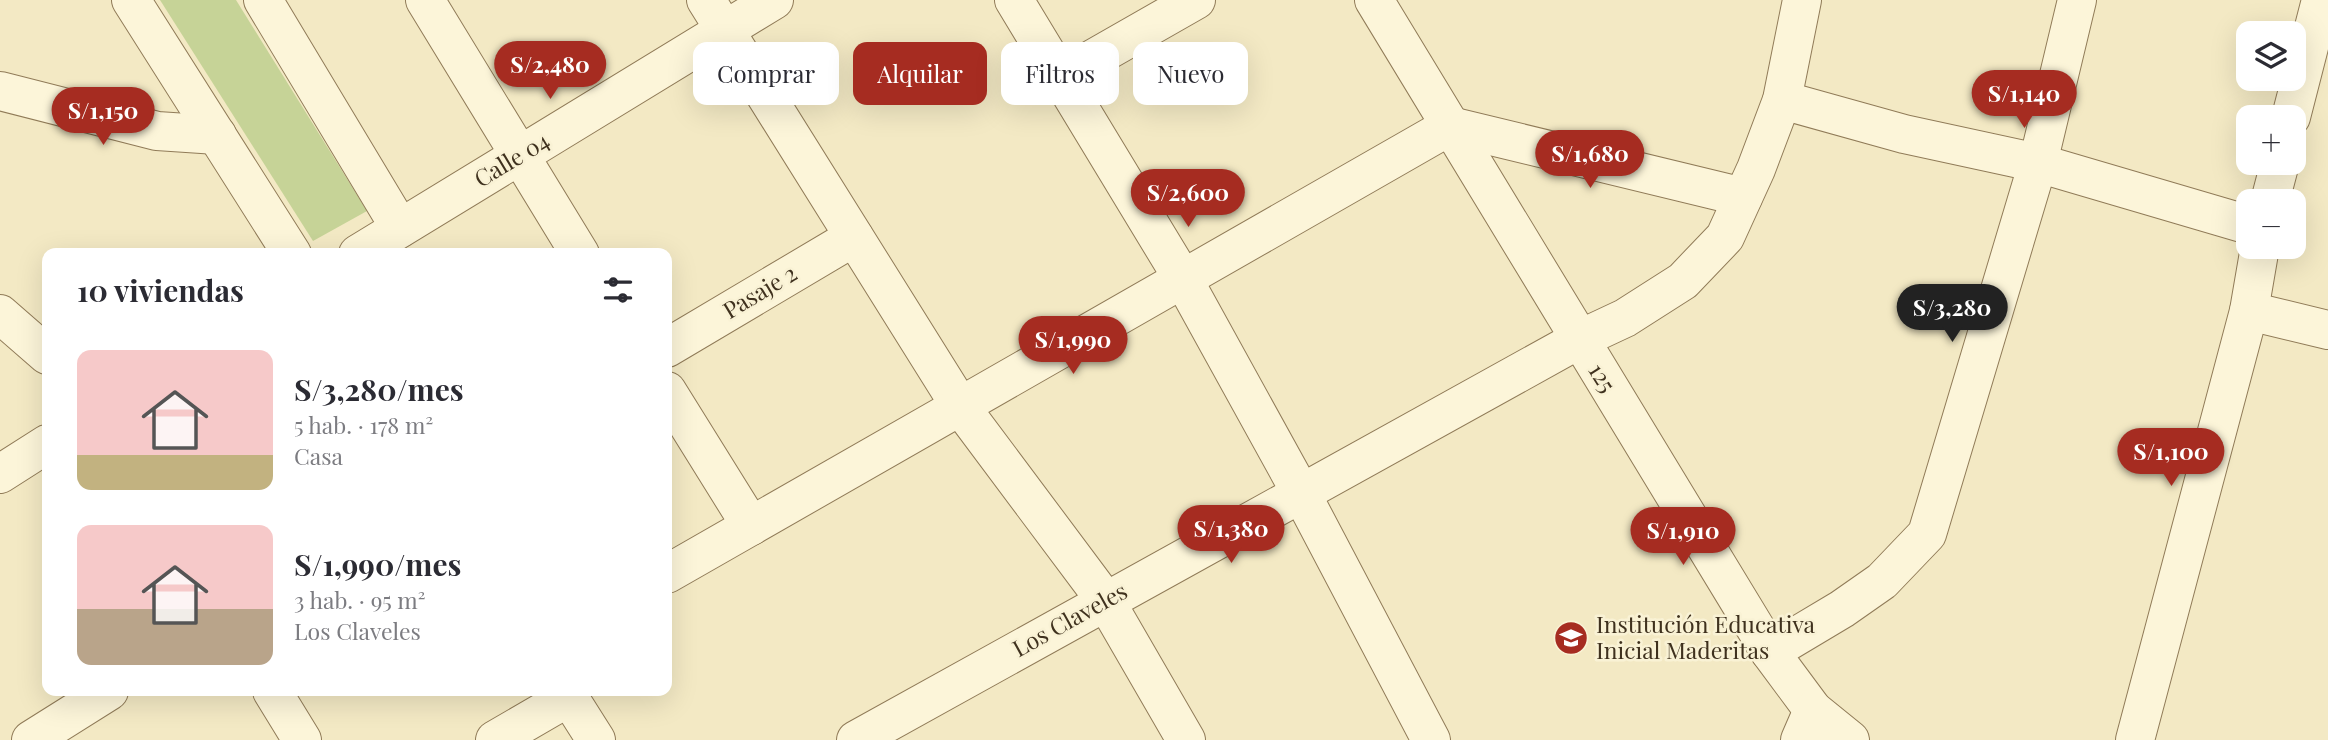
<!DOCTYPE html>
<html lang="es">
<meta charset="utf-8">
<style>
body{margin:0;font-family:"Playfair Display",serif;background:#f7f7f7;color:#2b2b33;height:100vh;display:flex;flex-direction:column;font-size:26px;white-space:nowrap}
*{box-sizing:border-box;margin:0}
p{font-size:23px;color:#7c7c81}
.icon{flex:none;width:38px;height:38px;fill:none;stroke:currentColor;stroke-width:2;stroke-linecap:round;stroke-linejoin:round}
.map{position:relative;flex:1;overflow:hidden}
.sheet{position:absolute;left:42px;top:248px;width:630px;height:448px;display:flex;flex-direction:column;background:#fff;border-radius:14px;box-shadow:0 7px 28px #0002}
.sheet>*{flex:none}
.hud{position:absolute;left:693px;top:42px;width:665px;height:63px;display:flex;gap:14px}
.controls{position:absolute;left:2236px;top:21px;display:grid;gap:14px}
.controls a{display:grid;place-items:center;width:70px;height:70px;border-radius:14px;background:#fff;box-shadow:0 7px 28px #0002;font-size:35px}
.price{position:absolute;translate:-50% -60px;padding:0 16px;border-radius:24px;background:#a62c21;color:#fff;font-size:23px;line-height:46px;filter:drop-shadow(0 2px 4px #0008)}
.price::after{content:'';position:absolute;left:50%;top:42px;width:21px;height:16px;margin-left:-10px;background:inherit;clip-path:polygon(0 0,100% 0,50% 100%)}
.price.current{background:#222;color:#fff}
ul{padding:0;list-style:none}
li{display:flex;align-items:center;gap:21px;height:175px;padding:0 35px}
li span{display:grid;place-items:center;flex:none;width:196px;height:140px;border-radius:14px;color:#555}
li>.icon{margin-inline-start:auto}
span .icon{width:84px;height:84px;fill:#fffc;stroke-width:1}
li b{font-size:30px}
h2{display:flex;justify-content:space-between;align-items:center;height:84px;padding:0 35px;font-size:30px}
.pill{padding:0 24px;border-radius:14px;background:#fff;box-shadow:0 7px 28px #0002;font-size:24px;line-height:63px}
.pill.current{background:#a62c21;color:#fff}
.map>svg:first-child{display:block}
</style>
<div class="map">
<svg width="2328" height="740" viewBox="0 0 2328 740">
<rect width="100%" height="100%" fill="#f3e9c4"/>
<!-- green -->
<polygon fill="#c6d397" points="160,0 236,0 367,211 313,241"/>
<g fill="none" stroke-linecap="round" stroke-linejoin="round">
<!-- minor casing -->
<g stroke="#907b58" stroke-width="40">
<g id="minor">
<polyline points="131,0 292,254"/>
<polyline points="263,0 400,228"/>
<polyline points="425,0 580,254"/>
<polyline points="706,0 960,406 1105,600 1186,740"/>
<polyline points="1014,0 1183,279 1301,493 1431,740"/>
<polyline points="1374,0 1770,652 1813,710 1850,740"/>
<polyline points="1061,77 1196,0"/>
<polyline points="0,91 157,131 217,135"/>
<polyline points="1782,100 1904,134 2038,163 2249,225"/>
<polyline points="2291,117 2321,0"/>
<polyline points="2270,201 2280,163"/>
<polyline points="358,254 774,0"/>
<polyline points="2249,311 2328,330"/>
<polyline points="0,314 47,355"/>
<polyline points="667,348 854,237"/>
<polyline points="667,391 751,526"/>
<polyline points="0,474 47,444"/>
<polyline points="667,574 1450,126 1743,197"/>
<polyline points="1770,652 1842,609 1882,581 1927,534 2038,163 2077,0"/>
<polyline points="272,691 302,740"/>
<polyline points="565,691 596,740"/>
<polyline points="31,740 109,691"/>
<polyline points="495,740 569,697"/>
<polyline points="856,740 1578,340 1625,318 1683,281 1725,237 1756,169 1782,100 1802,0"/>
<polyline points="1800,740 1813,710"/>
<polyline points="2135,740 2249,311 2260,247"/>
</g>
</g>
<!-- minor -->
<use href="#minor" stroke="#fcf5d9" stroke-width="38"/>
</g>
<!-- icons -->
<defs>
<g id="school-disc" transform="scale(1.75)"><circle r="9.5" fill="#a62c21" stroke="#f9f2d5"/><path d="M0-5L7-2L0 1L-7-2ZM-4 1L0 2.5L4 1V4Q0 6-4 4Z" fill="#fff"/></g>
</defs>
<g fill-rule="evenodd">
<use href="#school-disc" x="1571" y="638"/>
</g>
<g text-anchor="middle" stroke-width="5" stroke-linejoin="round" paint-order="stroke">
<!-- street labels -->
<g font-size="23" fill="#3f311e" stroke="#f9f2d5">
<text transform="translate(512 160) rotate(-31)" y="8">Calle 04</text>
<text transform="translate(760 292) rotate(-31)" y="8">Pasaje 2</text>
<text transform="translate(1602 378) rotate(58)" y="8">125</text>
<text transform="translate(1070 620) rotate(-29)" y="8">Los Claveles</text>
</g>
<!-- poi labels -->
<g font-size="23" fill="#3f311e" stroke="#f9f2d5" text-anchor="start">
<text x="1596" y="633">Institución Educativa<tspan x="1596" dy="26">Inicial Maderitas</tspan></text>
</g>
</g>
</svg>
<div class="controls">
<a><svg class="icon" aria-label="layers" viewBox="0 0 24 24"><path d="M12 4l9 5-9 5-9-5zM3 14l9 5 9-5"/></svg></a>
<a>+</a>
<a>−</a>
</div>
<b class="price" style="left:550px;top:101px">S/2,480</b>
<b class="price" style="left:2024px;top:130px">S/1,140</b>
<b class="price" style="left:103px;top:147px">S/1,150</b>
<b class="price" style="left:1590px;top:190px">S/1,680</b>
<b class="price" style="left:1188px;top:229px">S/2,600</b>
<b class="price current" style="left:1952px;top:344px">S/3,280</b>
<b class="price" style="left:1073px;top:376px">S/1,990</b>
<b class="price" style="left:2171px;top:488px">S/1,100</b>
<b class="price" style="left:1231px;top:565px">S/1,380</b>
<b class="price" style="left:1683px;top:567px">S/1,910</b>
<div class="hud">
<a class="pill">Comprar</a>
<a class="pill current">Alquilar</a>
<a class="pill">Filtros</a>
<a class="pill">Nuevo</a>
</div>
<section class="sheet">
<h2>10 viviendas<svg class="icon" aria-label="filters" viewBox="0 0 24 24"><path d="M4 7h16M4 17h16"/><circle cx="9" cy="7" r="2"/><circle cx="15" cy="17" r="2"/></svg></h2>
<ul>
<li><span style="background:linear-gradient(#f6c9c9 75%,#c2b280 0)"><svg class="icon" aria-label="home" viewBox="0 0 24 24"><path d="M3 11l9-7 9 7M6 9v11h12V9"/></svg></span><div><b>S/3,280/mes</b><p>5 hab. · 178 m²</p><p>Casa</p></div></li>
<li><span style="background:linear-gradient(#f6c9c9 60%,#b9a48a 0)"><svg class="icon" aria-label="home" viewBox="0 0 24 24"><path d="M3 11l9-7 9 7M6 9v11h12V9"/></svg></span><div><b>S/1,990/mes</b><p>3 hab. · 95 m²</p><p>Los Claveles</p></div></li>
</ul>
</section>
</div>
